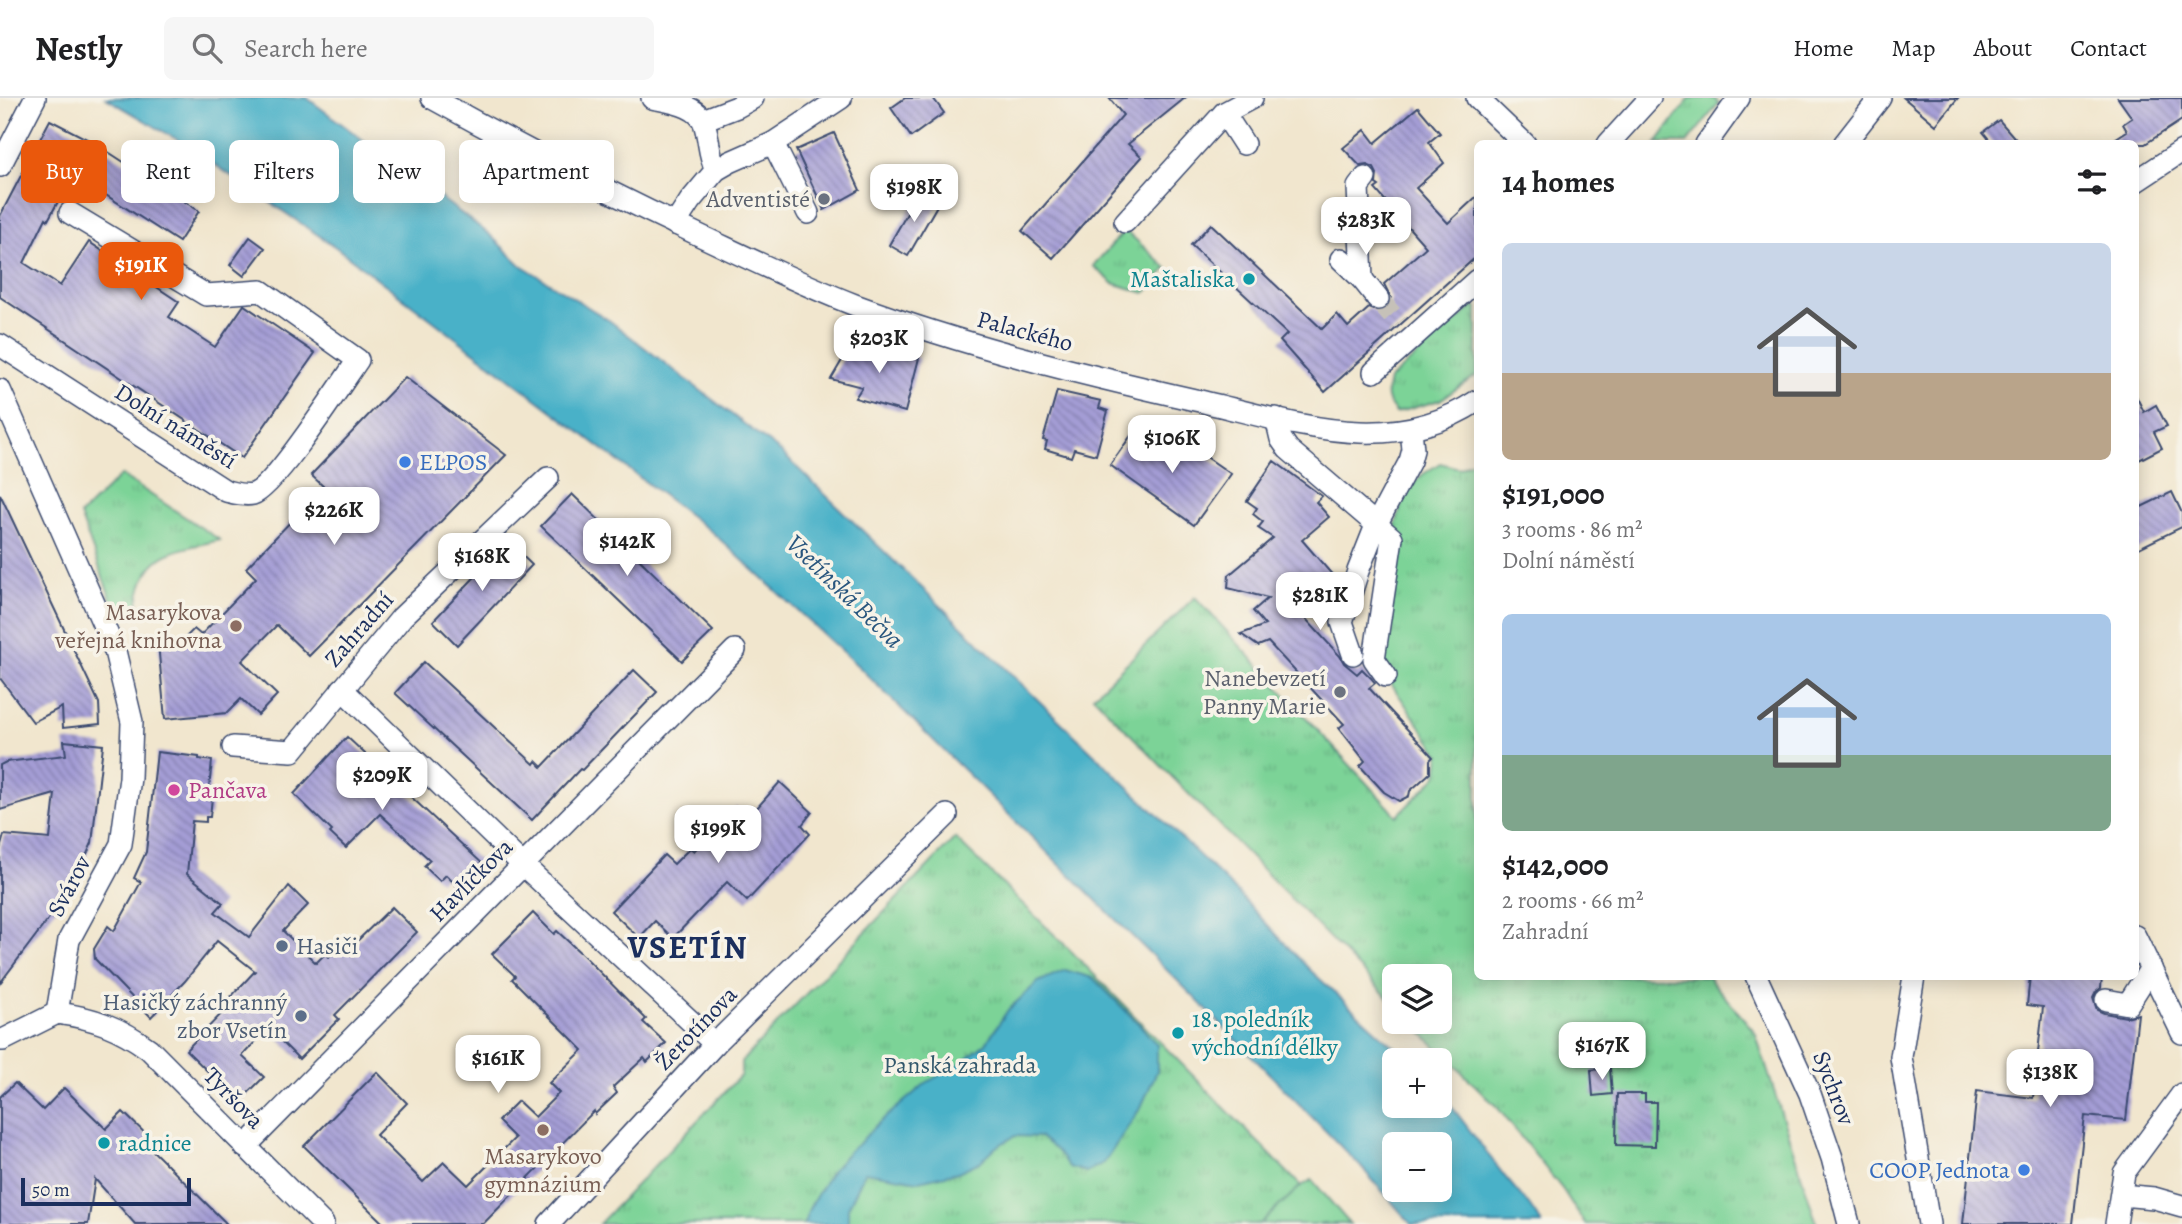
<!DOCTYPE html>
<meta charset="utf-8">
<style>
body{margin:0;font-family:Alegreya,serif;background:#f6f6f6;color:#202124;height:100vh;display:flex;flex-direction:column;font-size:26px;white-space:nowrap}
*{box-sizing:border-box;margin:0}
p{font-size:23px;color:#757577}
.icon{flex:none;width:38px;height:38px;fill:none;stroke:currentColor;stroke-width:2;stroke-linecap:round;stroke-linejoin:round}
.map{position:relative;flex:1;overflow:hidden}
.panel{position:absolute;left:1474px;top:42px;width:665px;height:840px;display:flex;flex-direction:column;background:#fff;border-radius:10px;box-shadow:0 4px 18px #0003}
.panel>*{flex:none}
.banner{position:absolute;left:21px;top:42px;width:665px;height:63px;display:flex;gap:14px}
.buttons{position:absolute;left:1382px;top:866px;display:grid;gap:14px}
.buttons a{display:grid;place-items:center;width:70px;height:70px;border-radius:10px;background:#fff;box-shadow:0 4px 18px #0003;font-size:35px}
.scale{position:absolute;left:21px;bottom:18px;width:170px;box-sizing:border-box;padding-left:7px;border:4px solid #1b2f5e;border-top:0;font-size:19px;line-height:24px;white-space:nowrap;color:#1b2f5e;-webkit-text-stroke:5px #f7f3e8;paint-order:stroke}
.price{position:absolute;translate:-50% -60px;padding:0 16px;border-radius:14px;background:#fff;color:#222;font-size:23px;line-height:46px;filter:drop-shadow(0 2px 4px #0008)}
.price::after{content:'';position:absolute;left:50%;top:42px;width:21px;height:16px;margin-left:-10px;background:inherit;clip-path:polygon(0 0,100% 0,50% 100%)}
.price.selected{background:#ea580c;color:#fff}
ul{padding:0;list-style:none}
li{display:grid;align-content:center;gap:14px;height:371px;padding:0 28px}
li span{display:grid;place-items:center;height:217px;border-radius:10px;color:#555}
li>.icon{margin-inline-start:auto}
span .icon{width:126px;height:126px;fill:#fffc;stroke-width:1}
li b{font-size:30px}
h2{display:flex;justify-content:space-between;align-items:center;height:84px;padding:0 28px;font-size:30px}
.chip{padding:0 24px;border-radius:10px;background:#fff;box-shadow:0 4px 18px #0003;font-size:24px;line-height:63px}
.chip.selected{background:#ea580c;color:#fff}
header{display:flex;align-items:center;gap:42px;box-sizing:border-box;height:98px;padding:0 35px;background:#fff;border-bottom:2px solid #e0e0e0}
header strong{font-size:33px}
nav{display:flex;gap:38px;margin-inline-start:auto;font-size:24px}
.search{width:490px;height:63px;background:#f6f6f6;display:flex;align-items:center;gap:18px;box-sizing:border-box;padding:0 24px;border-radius:10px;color:#757577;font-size:26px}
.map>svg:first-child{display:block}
</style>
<header>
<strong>Nestly</strong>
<div class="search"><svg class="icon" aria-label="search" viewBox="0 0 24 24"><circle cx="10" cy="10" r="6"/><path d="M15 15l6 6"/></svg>Search here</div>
<nav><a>Home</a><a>Map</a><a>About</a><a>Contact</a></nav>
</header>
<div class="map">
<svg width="2182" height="1126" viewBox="0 0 2182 1126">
<defs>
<pattern id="park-tufts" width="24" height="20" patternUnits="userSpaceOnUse" patternTransform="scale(1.75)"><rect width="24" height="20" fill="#7cd397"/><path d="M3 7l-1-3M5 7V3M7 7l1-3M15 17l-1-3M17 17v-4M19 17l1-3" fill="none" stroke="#6bb585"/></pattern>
<pattern id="building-back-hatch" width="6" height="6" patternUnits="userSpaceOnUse" patternTransform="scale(1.75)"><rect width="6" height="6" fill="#a49dd5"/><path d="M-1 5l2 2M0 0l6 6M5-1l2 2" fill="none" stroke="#8580b0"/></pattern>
</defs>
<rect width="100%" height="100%" fill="#f7f3e8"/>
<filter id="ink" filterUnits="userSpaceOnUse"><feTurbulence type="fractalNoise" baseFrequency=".0143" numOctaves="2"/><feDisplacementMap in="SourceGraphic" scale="14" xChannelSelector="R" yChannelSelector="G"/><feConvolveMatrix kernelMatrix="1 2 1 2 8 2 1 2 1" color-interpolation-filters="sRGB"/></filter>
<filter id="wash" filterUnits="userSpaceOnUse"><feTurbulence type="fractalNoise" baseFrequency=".00686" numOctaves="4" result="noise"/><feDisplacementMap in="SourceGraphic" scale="28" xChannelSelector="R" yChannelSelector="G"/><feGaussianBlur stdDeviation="1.57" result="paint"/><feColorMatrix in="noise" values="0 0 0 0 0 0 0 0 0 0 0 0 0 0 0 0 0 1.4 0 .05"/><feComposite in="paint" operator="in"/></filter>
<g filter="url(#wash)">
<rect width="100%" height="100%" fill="#f1e6ce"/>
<!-- park -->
<g fill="url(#park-tufts)" stroke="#4c817a" stroke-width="2">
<polygon points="1690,0 1714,0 1719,5 1687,45 1656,45"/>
<polygon points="1125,132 1167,170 1145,195 1113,185 1093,168"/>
<path d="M1472 209H1477V277L1440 302 1396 315C1385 302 1385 298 1389 282Z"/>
<polygon points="1477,361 1477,878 1708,879 1755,934 1817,1126 1585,1126 1563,1092 1497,1009 1411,924 1440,924 1440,878 1395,878 1395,907 1093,598 1195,499 1397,718 1437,678 1440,657 1374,561 1392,440 1402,405 1408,393 1422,377 1440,365 1459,370"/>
<path d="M121 377 220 442C170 454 143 453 137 512L118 520 80 417Z"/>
<polygon points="955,740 1068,850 1301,1088 1260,1126 599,1126 741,977 741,964"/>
</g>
<!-- pitch -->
<polygon fill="#7cd397" stroke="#4c817a" stroke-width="2" points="1312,1082 1350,1126 1260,1126 1301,1088"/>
<!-- water -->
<g fill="#49b1c8" stroke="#327093" stroke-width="2" fill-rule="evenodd">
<path d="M106 0H307L489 136 521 167 610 223 782 355 1233 790 1309 871 1408 962H1395V1008H1440V993L1506 1080 1529 1107 1542 1126H1411L1363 1071 1185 890 859 569 713 435 337 150 183 45ZM1395 1046H1440V1092H1395Z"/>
<polygon points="1065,872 1093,880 1141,928 1157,947 1157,973 1141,1009 1104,1065 1086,1074 1069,1069 1056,1052 1040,1039 1015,1038 996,1049 980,1064 958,1074 919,1083 865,1074 848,1110 848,1126 804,1126 809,1111 829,1076 851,1051 859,1046 874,1029 926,985 961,965 986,945 1008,912 1038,884"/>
</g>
<g id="blocks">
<!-- building -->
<g fill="url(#building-back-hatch)">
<polygon points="905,0 933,0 944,15 911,39 891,10"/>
<polygon points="1109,0 1185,0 1128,46 1142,59 1053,160 1022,133 1123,17"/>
<polygon points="1904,0 1958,0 1936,27"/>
<polygon points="2118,0 2182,0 2182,22 2145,46 2107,46 2127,33 2123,26 2132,20"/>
<polygon points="1418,9 1440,35 1429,44 1444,65 1416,90 1448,125 1477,98 1477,158 1325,294 1280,243 1287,236 1191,147 1211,126 1322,231 1337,216 1348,229 1369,210 1379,214 1386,212 1390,206 1391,200 1384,186 1426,149 1375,91 1379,88 1376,86 1377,76 1374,70 1367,67 1360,68 1343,50 1365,32 1375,45"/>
<polygon points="50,22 93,44 199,113 179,144 73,76 48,122 46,120 24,165 60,188 89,144 179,204 169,219 215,249 244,207 315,255 242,360 0,199 0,118"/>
<polygon points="1999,22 2020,46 1993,46 1983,34"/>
<polygon points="834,35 860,92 824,112 796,52"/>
<polygon points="920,93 939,104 908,158 889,147"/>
<polygon points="250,139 265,150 244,178 230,167"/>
<polygon points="854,242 919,260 905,314 855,300 862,289 831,281"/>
<polygon points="405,279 506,357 309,558 277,527 242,563 277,597 258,617 241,601 227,615 165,621 158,545 183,542 194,531 201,537 256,480 246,470 324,389 311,377"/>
<polygon points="1057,293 1101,303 1099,310 1108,313 1096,357 1074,351 1071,359 1045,351 1047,343 1043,342"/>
<polygon points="2135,296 2144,314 2156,307 2167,328 2154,334 2162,350 2135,364"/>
<polygon points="1135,332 1168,356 1179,340 1231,376 1194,427 1110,367"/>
<polygon points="1274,363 1322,398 1316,404 1329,419 1302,442 1335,480 1301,512 1305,520 1340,558 1344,565 1357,576 1362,571 1371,580 1375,585 1369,590 1433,659 1430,662 1430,675 1410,693 1409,698 1399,703 1384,694 1360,668 1365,663 1339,630 1344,626 1268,544 1258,548 1241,536 1265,527 1253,513 1268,500 1228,490 1229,477 1273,440 1258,430 1263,424 1253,416 1257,410 1247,403"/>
<polygon points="2172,394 2182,415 2182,429 2135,452 2135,412"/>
<polygon points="0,396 99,605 100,626 63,630 62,609 33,624 0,580"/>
<polygon points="572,396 713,533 682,563 541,428"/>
<polygon points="508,444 532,467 457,547 433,523"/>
<polygon points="424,564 534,666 536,663 542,669 634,572 657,594 582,672 580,671 532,722 395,595"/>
<polygon points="347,639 486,769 463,794 446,777 440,783 424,768 430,762 380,716 346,750 330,735 332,733 294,696"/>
<polygon points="64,643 103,647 92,745 71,791 0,885 0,751 4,737 50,741 55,696 0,712 0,667 6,664 66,657"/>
<polygon points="157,654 199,659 199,661 212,663 208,699 212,699 210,719 206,719 206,724 192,723 187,776 223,805 215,814 249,839 289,788 308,807 283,833 316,865 326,855 329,859 347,841 353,847 392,809 417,834 335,917 339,921 299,961 271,933 256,943 242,958 264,979 239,1004 186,952 231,906 227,903 255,873 217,843 185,883 151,919 95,861 94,851 108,828 114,833 141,784 134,780 146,754"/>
<polygon points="780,684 812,714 802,727 810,736 747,803 727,784 673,840 655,823 639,840 611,813 664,757 674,766 690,750 694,753 736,709 748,720"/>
<polygon points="533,815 554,836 557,833 586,860 646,921 643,924 666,945 647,964 644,960 613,989 617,995 595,1016 594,1013 483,1126 384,1126 304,1048 377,974 407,1005 376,1037 423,1084 444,1064 468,1087 515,1040 498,1023 518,1003 535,1019 559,995 549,985 583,952 512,881 515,878 492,856"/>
<polygon points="2030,878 2102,878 2101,890 2096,894 2093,900 2097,912 2104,915 2126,919 2138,916 2126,1022 2085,1018 2073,1126 1963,1126 1977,993 2033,1000 2043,909 2027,907"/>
<polygon points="1610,970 1612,996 1593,998 1591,972"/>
<polygon points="15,985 43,1012 64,990 106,1031 123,1014 153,1043 148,1048 227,1126 135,1126 95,1081 88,1126 0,1126 0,999"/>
<polygon points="1617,996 1645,996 1645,1004 1656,1004 1655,1048 1616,1047"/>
</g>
</g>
</g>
<g filter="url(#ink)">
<use href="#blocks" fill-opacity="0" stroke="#3b4a6f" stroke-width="2"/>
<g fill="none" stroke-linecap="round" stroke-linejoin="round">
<!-- minor-tunnel -->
<polyline stroke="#c6c1b8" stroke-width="21" stroke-dasharray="21 10" stroke-linecap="butt" points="1378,201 1399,225"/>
<!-- minor casing -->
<g stroke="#3b4a6f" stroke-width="24">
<g id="minor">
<path d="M432 0C520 49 610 95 701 138 752 162 803 187 855 207 966 248 1080 276 1195 302 1290 323 1388 362 1477 303"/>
<path d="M652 0C670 4 700 7 705 28 710 45 708 55 716 72"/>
<polyline points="1477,0 1525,46"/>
<polyline points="1224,15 1244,46"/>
<polyline points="703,22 737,9 753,0"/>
<polyline points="773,45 808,115"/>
<polyline points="1608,46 1650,0"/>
<polyline points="1706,46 1739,0"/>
<polyline points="1844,46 1880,0"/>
<polyline points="0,68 35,0"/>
<polyline points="2135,84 2182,53"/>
<polyline points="1125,124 1224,15 1252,0"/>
<polyline points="675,126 690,103 716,72 730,64 773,45 841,0"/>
<polyline points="1341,161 1362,181 1378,201"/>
<polyline points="1362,181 1358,89 1365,80"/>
<path d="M0 247 226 393C235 395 244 398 253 396 274 390 342 285 358 262L261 193 206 197 70 115"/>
<polyline points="1374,274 1477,182"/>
<polyline points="0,292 115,553 132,624 130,680 121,746 69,842 57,915"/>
<polyline points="1276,320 1281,341 1288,351 1392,440 1374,561 1386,578"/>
<polyline points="1353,556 1342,524 1358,473 1377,425 1410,363 1413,352 1411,331"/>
<polyline points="342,591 523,767 715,946"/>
<polyline points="233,649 292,653 402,519 548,380"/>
<polyline points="2135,838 2182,935"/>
<polyline points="1756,878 1810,996 1832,1060 1849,1126"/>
<polyline points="1914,878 1901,959 1929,1126"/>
<polyline points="2106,902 2128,906 2151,870"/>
<path d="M57 915C94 920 119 929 149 951L323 1126"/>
<polyline points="0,942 3,942 57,915"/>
<polyline points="245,1049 735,552"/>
<polyline points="2121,1097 2154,1100 2182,1108"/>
<polyline points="549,1126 715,946 947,717"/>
<polyline points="2116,1126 2124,1075 2182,996"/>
</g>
</g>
<!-- minor -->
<use href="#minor" stroke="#fff" stroke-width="21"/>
</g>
</g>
<!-- markers -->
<g fill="#6b7280" stroke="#f7f3e8" stroke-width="2.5">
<circle cx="824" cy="101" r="7"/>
<circle cx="1340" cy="594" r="7"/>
</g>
<g fill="#0f9aa8" stroke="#f7f3e8" stroke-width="2.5">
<circle cx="1249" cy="181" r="7"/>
<circle cx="1178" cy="935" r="7"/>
<circle cx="104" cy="1045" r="7"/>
</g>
<g fill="#3f7fe0" stroke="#f7f3e8" stroke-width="2.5">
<circle cx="405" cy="364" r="7"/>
<circle cx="2024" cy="1072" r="7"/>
</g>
<g fill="#8d6e63" stroke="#f7f3e8" stroke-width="2.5">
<circle cx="236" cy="528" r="7"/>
<circle cx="543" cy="1032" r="7"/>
</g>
<circle fill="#d1479c" stroke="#f7f3e8" stroke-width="2.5" cx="174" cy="692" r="7"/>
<g fill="#5c6f8a" stroke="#f7f3e8" stroke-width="2.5">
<circle cx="282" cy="848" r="7"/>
<circle cx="301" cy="918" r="7"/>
</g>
<g text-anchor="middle" stroke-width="7" stroke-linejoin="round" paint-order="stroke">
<!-- worship labels -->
<g font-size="24" fill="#5b616d" stroke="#f7f3e8" text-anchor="end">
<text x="810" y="109">Adventisté</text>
<text x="1326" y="588">Nanebevzetí<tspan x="1326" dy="28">Panny Marie</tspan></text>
</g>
<!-- culture labels -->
<g font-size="24" fill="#0d838f" stroke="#f7f3e8" text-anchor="start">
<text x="1235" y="189" text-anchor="end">Maštaliska</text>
<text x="1192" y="929">18. poledník<tspan x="1192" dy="28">východní délky</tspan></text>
<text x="118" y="1053">radnice</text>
</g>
<!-- street labels -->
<g font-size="24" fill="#1b2f5e" stroke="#f7f3e8">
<text transform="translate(1025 233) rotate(15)" y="8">Palackého</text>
<text transform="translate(176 328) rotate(32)" y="8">Dolní náměstí</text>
<text transform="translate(359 531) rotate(-49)" y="8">Zahradní</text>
<text transform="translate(471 782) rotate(-45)" y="8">Havlíčkova</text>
<text transform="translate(69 788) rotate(-62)" y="8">Svárov</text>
<text transform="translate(696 930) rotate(-46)" y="8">Žerotínova</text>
<text transform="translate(1834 990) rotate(69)" y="8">Sychrov</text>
<text transform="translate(234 1000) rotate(46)" y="8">Tyršova</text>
</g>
<!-- shop labels -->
<g font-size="24" fill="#366cbe" stroke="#f7f3e8" text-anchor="start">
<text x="419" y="372">ELPOS</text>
<text x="2010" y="1080" text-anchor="end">COOP Jednota</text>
</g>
<!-- education labels -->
<g font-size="24" fill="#785e54" stroke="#f7f3e8" text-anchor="end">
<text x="222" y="522">Masarykova<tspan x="222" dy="28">veřejná knihovna</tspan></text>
<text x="543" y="1066" text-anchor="middle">Masarykovo<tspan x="543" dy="28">gymnázium</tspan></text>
</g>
<!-- hotel labels -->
<g font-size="24" fill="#b23c85" stroke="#f7f3e8" text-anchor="start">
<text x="188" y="700">Pančava</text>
</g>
<!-- service labels -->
<g font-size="24" fill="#4e5e75" stroke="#f7f3e8" text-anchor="start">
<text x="296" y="856">Hasiči</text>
<text x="287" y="912" text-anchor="end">Hasičký záchranný<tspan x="287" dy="28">zbor Vsetín</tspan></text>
</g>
<!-- park labels -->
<g font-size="24" fill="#33586c" stroke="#f7f3e8">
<text x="960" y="975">Panská zahrada</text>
</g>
<!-- water labels -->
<g font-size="26" font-style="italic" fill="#29567e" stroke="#f7f3e8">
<text transform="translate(845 493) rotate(44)" y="9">Vsetínská Bečva</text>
</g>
<!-- district labels -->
<g font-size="32" font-weight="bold" letter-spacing="2" fill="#1b2f5e" stroke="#f7f3e8">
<text x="688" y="860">VSETÍN</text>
</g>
</g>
</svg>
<div class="buttons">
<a><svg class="icon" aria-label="layers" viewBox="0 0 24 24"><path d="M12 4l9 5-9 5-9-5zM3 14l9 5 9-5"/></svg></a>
<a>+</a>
<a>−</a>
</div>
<div class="scale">50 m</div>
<b class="price" style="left:914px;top:126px">$198K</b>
<b class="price" style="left:1366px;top:159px">$283K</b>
<b class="price selected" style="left:141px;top:204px">$191K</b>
<b class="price" style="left:879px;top:277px">$203K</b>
<b class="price" style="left:1172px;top:377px">$106K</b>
<b class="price" style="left:334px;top:449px">$226K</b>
<b class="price" style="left:627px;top:480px">$142K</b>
<b class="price" style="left:482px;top:495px">$168K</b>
<b class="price" style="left:1320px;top:534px">$281K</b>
<b class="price" style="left:382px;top:714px">$209K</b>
<b class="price" style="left:718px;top:767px">$199K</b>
<b class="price" style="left:1602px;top:984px">$167K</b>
<b class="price" style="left:498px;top:997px">$161K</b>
<b class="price" style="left:2050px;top:1011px">$138K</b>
<div class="banner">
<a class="chip selected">Buy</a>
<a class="chip">Rent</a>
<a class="chip">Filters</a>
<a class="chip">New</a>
<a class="chip">Apartment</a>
</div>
<section class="panel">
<h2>14 homes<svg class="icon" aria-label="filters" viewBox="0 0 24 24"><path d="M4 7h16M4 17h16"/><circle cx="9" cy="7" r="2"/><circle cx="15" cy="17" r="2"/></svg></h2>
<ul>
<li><span style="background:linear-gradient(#c9d6e8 60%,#b9a48a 0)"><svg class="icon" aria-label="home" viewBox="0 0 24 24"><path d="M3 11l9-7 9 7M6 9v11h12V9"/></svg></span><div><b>$191,000</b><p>3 rooms · 86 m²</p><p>Dolní náměstí</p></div></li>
<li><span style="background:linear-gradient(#a9c7e8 65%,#7fa58c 0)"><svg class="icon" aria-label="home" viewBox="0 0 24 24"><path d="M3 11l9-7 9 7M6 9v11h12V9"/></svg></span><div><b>$142,000</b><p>2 rooms · 66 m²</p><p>Zahradní</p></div></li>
</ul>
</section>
</div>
